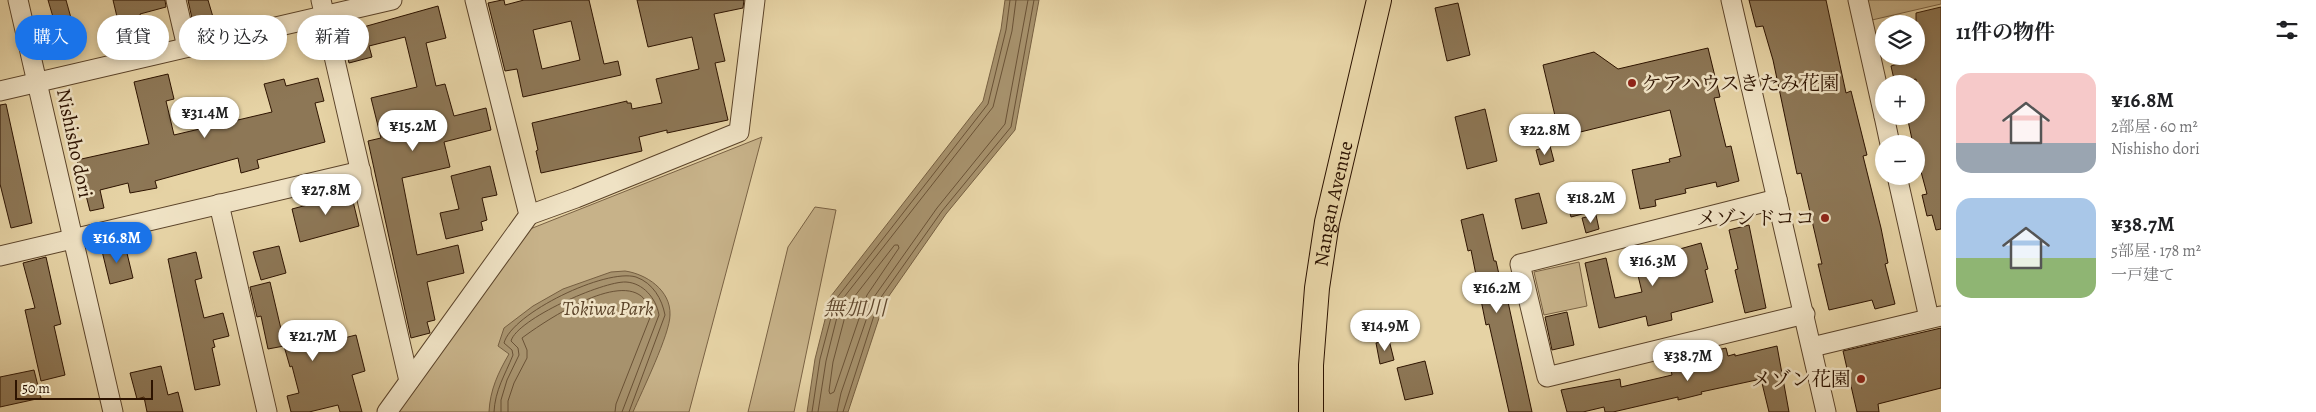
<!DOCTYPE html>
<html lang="ja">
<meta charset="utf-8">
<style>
body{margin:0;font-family:Alegreya,"Noto Serif JP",serif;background:#f6f6f6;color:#202124;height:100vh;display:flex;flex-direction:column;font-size:19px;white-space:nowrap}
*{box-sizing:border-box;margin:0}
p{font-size:16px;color:#757577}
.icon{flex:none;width:28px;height:28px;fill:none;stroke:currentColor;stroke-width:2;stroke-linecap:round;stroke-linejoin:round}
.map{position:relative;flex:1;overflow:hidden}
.panel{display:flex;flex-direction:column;background:#fff;width:375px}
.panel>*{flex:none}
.hud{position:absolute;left:15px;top:15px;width:475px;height:45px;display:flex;gap:10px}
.controls{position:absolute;left:1875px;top:15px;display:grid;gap:10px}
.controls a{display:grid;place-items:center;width:50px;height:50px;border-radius:50%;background:#fff;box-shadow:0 2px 8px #0003;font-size:25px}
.scale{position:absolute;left:15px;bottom:12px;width:138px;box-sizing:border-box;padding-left:5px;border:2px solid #2d1300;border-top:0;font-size:14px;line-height:18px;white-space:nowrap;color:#2d1300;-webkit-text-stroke:4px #efe2c4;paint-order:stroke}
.price{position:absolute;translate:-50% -42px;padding:0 11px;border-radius:18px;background:#fff;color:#222;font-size:16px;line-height:32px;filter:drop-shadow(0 1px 2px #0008)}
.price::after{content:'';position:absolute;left:50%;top:30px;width:15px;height:11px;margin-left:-8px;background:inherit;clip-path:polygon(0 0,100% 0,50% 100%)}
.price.on{background:#1a73e8;color:#fff}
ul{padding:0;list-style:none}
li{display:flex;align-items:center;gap:15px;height:125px;padding:0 15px}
li span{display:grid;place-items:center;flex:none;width:140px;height:100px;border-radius:15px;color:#555}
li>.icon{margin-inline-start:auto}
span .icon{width:60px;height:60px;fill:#fffc;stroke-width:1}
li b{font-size:21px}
h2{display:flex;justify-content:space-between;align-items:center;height:60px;padding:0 15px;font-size:21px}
.pill{padding:0 18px;border-radius:22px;background:#fff;box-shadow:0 2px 8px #0003;font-size:18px;line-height:45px}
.pill.on{background:#1a73e8;color:#fff}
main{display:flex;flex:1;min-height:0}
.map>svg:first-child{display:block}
</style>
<main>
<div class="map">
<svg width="1941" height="412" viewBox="0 0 1941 412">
<rect width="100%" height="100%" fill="#e6d3a5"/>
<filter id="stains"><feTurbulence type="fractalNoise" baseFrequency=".004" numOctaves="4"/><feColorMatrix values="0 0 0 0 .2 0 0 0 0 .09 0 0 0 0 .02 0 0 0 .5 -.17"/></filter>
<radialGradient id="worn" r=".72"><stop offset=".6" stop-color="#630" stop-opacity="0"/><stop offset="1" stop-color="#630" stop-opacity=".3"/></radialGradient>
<!-- green -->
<g fill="#c7b289" stroke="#7a6244">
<polygon points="1867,0 1941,0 1941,4 1872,20"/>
<polygon points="762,137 689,412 397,412 525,231"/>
<polygon points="815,207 836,210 794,412 748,412 788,247"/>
<polygon points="1579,262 1587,306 1544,315 1534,272"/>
</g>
<!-- water -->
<g fill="#a7926d" stroke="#765f41">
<polygon points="1005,0 1039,0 1015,130 946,214 884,303 848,412 807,412 815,359 831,296 983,101 1001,29"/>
<path d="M625 271C646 274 671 290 670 315 670 334 642 391 633 412H489C490 390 498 373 509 354L498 346 504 328 533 306 563 289 611 272Z"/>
</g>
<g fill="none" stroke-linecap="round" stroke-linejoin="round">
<!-- shore -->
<g stroke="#6a5236" stroke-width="1">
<polygon points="895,245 898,245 899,248 867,295 834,392 830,394 829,391 833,362 848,305"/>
<path d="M494 412C495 390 505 375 513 355L512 350 504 343C512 313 606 268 636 277 653 283 662 299 665 315L629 412"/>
<path d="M501 412V400L507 380 519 355 518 348 511 341C517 319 603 281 626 282 643 283 656 298 659 315L622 412"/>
<path d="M508 412V401L514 383 527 358V350L522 338C546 320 641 256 651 315L616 404 615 412"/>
<polyline points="812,412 820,359 836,299 988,104 1006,30 1010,0"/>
<polyline points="818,412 826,361 841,301 993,107 1012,31 1016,0"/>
<polyline points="837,412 841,393 874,297 937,208 1005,124 1028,0"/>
<polyline points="843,412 879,300 942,211 1011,127 1034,0"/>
</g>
</g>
<!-- building -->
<g fill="#8d7756" stroke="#2d1300" fill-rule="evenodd">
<polygon points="48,0 66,0 76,36 55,41 49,18 53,17"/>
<polygon points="113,0 165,0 166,7 140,14 144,32 122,38"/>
<polygon points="188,0 208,0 213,17 193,23"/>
<path d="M502 0H504L505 5 524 0H589L604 64 618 61 621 75 523 97 517 69 505 71 488 3ZM571 21 580 60 542 69 533 30Z"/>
<polygon points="637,0 744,0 743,8 714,14 725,61 715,63 728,120 667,133 667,130 639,137 642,151 541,173 536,151 538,150 532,123 627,101 627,103 631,103 632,109 662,103 656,79 699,69 692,37 648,47"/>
<polygon points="1749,0 1826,0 1846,93 1851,91 1867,155 1863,156 1881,228 1888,263 1885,264 1895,304 1875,309 1872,300 1829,310 1818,264 1822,264 1801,173 1797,174 1773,60 1763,26 1756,27"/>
<polygon points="1458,3 1470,55 1447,61 1435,8"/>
<polygon points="438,6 446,38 426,43 436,86 445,84 454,116 486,108 491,130 444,142 450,167 402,178 417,255 458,245 464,273 427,282 435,320 427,322 430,333 411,338 368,141 381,138 371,98 417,87 405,37 369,46 372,57 349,63 342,33"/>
<polygon points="1941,7 1941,229 1936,230 1932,215 1927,216 1922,195 1927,194 1916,153 1916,144 1913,144 1907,116 1916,116 1916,79 1895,84 1891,66 1901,63 1900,56 1916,56 1916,13"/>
<polygon points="1708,48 1720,97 1714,98 1726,147 1731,146 1739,181 1717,187 1716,182 1685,189 1686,193 1655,200 1656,206 1640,209 1632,170 1670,162 1669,159 1681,156 1670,110 1560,137 1543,65 1594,52 1618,69"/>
<polygon points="168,74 174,99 166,101 174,135 272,112 264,84 284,79 286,86 318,78 324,101 315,103 325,142 257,160 259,168 241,173 238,158 155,181 157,188 130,193 128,183 100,190 104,208 90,211 77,160 149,144 134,82"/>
<polygon points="6,104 32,223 11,228 0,184 0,105"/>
<polygon points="1485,109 1497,161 1467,169 1455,117"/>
<polygon points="1550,146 1554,161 1540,165 1536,150"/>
<polygon points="490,166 497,195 482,198 487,220 481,222 483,230 446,239 440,213 459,209 451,176"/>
<polygon points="1579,187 1586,213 1571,217 1564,190"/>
<polygon points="350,189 359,226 300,242 292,209 326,200 325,195"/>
<polygon points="1539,193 1547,223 1522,229 1515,199"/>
<polygon points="1483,214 1494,261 1496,261 1500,279 1503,279 1532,412 1509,412 1489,324 1486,325 1471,250 1468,251 1461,220"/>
<polygon points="1596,215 1599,229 1586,233 1582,218"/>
<polygon points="1749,225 1766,308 1745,313 1735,270 1738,269 1729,230"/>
<polygon points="1701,243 1708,269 1705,270 1713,302 1671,313 1672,320 1648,326 1646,316 1599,328 1585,263 1606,258 1615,298 1642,292 1633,255 1654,249 1655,256"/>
<polygon points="125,245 133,278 110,284 102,251"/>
<polygon points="279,246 286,273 261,280 253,252"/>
<polygon points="196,252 202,278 195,280 204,318 223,313 229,336 213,340 215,347 212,348 220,385 195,390 168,259"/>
<polygon points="46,257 61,324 54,326 65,375 41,381 25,310 35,308 23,263"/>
<polygon points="270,282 281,329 297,326 301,345 311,343 312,346 356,335 365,371 352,375 362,412 340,412 338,405 309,412 291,412 287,396 299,393 292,366 290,367 284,346 268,349 261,316 257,317 250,287"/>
<polygon points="1567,312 1574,345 1552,350 1545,317"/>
<polygon points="1941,328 1941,388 1878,404 1879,412 1857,412 1843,351"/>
<polygon points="1389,340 1394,360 1380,364 1376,343"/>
<polygon points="1777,346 1789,412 1769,412 1761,379 1701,392 1702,394 1678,400 1678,397 1613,412 1605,412 1604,407 1583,412 1567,412 1561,390 1620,379 1621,387 1672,375 1669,361 1726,348 1728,356 1735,354 1735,356"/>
<polygon points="1425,361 1433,394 1405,400 1397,368"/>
<polygon points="161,366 168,395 178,392 183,412 147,412 144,397 137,399 130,373"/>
<polygon points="34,370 41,398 0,407 0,377"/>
</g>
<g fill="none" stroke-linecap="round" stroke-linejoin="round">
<!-- minor casing -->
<g stroke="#5b4329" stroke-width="21">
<g id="minor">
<polyline points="18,0 113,412"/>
<polyline points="176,0 187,47"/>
<polyline points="321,0 409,381"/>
<polyline points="1731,0 1826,412"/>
<polyline points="1858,0 1884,116"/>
<polyline points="0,91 392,0"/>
<polyline points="1884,116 1890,144"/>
<polyline points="1897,176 1929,318"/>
<polyline points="1777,199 1520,264 1547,377 1805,314"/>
<polyline points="219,204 267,412"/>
<polyline points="529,215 576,198 739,132 755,0"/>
<polyline points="0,256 361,171"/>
<polyline points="1812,347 1941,316"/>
<polyline points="387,412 529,215 475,0"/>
</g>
</g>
<!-- major casing -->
<g stroke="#2d1300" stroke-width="26">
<g id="major">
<path id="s1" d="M1311 412V365L1317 288 1327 222 1379 0"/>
</g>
</g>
<!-- minor -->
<use href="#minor" stroke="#efe2c4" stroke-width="19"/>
<!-- major -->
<use href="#major" stroke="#e6d3a5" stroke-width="24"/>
</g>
<!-- markers -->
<g fill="#8f2418" stroke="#efe2c4" stroke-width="2">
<circle cx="1632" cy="83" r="5"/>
<circle cx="1825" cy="218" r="5"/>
<circle cx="1861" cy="379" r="5"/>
</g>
<g text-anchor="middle" stroke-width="5" stroke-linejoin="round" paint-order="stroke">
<!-- poi labels -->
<g font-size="20" fill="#2d1300" stroke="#efe2c4" text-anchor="end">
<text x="1642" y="90" text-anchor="start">ケアハウスきたみ花園</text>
<text x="1815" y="225">メゾンドココ</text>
<text x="1851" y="386">メゾン花園</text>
</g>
<!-- street labels -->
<g font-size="20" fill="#2d1300" stroke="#efe2c4">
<text transform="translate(75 143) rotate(78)" y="7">Nishisho dori</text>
<text dy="7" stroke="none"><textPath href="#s1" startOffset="210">Nangan Avenue</textPath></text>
</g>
<!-- park labels -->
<g font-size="20" font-style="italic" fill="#5b4329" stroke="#efe2c4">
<text x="608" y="315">Tokiwa Park</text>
</g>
<!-- water labels -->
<g font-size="21" font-style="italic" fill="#5e462c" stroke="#efe2c4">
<text x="855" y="315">無加川</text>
</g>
</g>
<rect width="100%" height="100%" filter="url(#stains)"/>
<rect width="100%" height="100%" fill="url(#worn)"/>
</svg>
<div class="controls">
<a><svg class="icon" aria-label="layers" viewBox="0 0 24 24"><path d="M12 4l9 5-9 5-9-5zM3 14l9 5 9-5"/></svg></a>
<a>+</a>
<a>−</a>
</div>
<div class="scale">50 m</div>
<b class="price" style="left:205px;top:139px">¥31.4M</b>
<b class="price" style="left:413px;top:152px">¥15.2M</b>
<b class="price" style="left:1545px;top:156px">¥22.8M</b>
<b class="price" style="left:326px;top:216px">¥27.8M</b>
<b class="price" style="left:1591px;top:224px">¥18.2M</b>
<b class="price on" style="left:117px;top:264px">¥16.8M</b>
<b class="price" style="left:1653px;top:287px">¥16.3M</b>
<b class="price" style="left:1497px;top:314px">¥16.2M</b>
<b class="price" style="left:1385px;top:352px">¥14.9M</b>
<b class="price" style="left:313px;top:362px">¥21.7M</b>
<b class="price" style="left:1688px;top:382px">¥38.7M</b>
<div class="hud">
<a class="pill on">購入</a>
<a class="pill">賃貸</a>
<a class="pill">絞り込み</a>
<a class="pill">新着</a>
</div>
</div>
<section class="panel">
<h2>11件の物件<svg class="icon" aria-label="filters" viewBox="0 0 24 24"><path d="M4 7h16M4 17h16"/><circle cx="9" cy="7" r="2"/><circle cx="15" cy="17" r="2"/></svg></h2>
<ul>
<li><span style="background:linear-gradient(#f6c9c9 70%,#9aa5b1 0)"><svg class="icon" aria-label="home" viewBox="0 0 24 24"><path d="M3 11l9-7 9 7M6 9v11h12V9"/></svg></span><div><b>¥16.8M</b><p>2部屋 · 60 m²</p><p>Nishisho dori</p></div></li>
<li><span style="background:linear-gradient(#a9c7e8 60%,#8fb573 0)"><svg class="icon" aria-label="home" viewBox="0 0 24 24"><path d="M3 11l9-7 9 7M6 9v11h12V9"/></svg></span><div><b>¥38.7M</b><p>5部屋 · 178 m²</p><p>一戸建て</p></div></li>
</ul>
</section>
</main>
